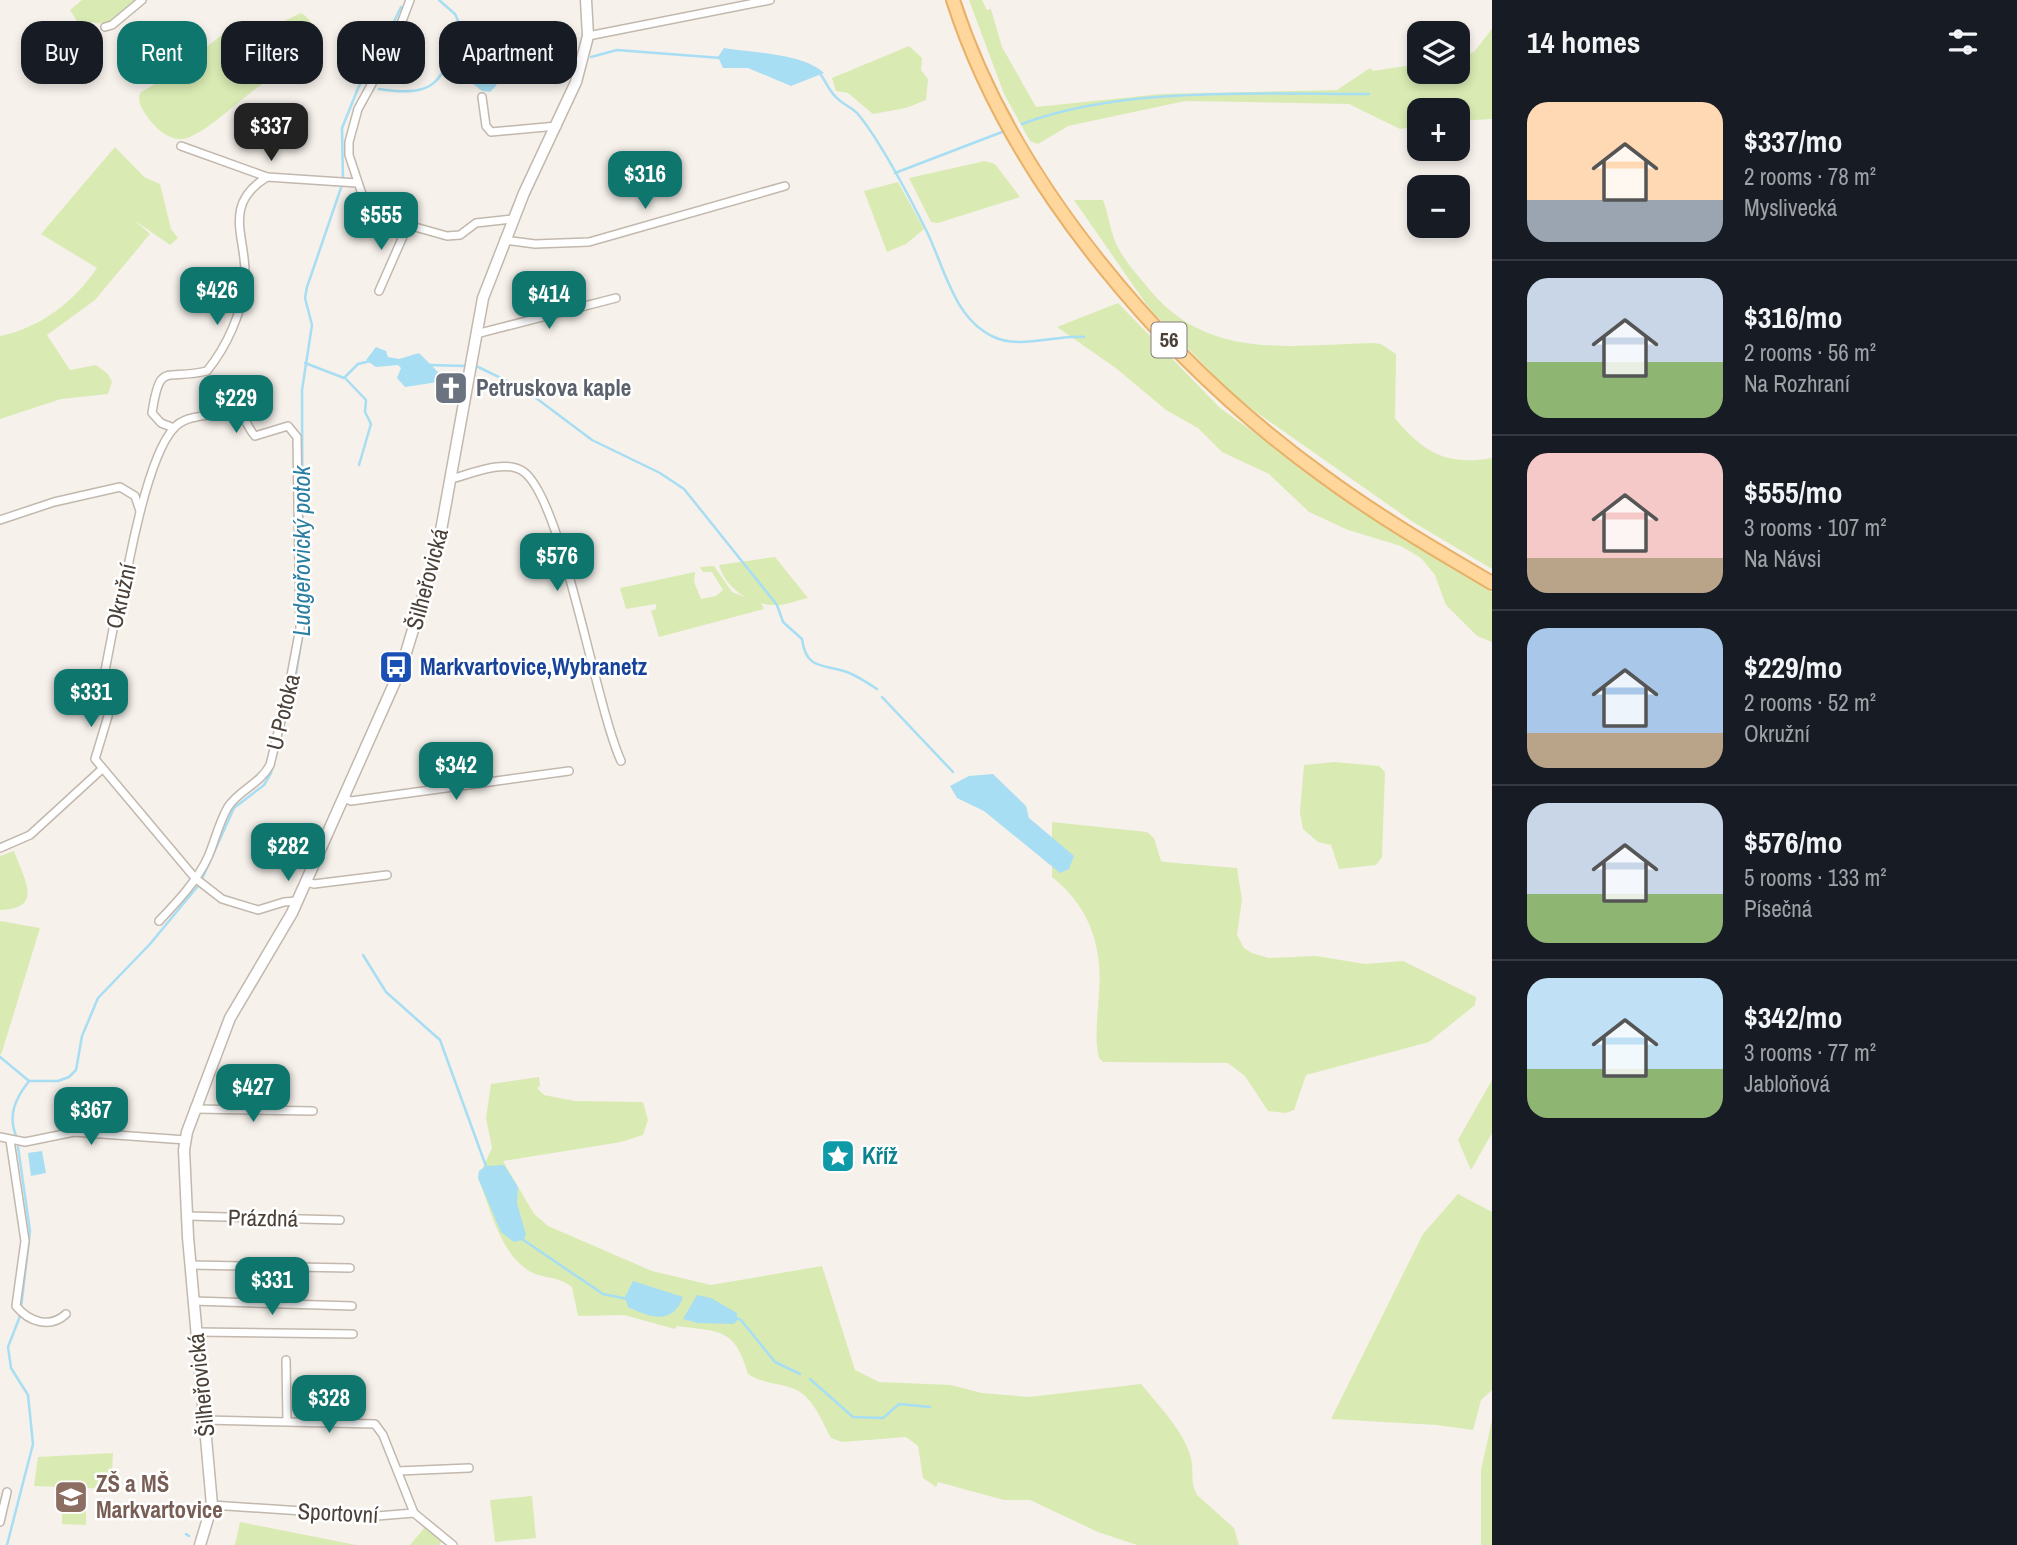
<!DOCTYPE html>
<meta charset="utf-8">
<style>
body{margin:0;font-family:"Archivo Narrow",sans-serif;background:#20242c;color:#f1f3f6;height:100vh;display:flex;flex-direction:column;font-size:26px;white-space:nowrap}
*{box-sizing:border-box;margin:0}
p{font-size:23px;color:#9ea1a6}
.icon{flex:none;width:38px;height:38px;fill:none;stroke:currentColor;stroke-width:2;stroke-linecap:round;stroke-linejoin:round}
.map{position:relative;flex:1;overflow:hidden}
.details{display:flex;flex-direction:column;background:#171b24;width:525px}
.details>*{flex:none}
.guide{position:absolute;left:21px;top:21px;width:665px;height:63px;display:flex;gap:14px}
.buttons{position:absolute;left:1407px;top:21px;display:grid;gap:14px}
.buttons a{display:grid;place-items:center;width:63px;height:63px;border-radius:14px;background:#171b24;box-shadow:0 4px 10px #0003;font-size:35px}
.price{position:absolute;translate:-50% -60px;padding:0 16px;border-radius:14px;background:#0f766e;color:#fff;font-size:23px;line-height:46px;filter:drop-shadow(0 2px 4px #0008)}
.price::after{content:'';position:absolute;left:50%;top:42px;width:21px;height:16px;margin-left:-10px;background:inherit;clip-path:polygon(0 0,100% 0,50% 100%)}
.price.on{background:#222;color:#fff}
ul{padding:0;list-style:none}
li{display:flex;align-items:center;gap:21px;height:175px;padding:0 35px}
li+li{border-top:2px solid #363941}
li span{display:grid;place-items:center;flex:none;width:196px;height:140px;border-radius:21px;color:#555}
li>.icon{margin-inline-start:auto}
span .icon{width:84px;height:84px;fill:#fffc;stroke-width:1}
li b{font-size:30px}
h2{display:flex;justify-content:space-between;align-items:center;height:84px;padding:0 35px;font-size:30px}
.chip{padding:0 24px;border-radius:21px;background:#171b24;box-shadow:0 4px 10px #0003;font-size:24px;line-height:63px}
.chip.on{background:#0f766e;color:#fff}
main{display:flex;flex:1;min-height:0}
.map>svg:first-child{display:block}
</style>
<main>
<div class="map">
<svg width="1492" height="1545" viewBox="0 0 1492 1545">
<rect width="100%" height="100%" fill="#f6f1eb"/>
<!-- green -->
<g fill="#d9ebb3">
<polygon points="82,0 135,0 107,24 77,21 70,10"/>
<polygon points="969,0 982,0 987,10 991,9 1002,47 1036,107 1161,94 1337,90 1370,68 1373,71 1419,64 1419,72 1458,72 1458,57 1474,52 1492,29 1492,119 1458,121 1458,110 1419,110 1419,126 1400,129 1349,104 1185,101 1068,126 1038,144 1030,141 1004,94"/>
<path d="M301 13C308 17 312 22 314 30 321 62 278 73 258 87 240 99 202 137 182 139 168 140 154 127 147 116 142 109 136 100 141 92L164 79 235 25 270 28Z"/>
<polygon points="909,46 922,58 921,70 928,79 926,100 906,108 873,114 848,93 836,91 832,78"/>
<path d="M115 147 144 177 160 184 171 229 178 238 170 245 134 220 150 234 95 300 47 335 70 370 96 365 108 374 112 382 108 394 61 399 0 419V336C40 328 74 302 97 268L41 234Z"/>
<polygon points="985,161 995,164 1020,197 938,223 931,222 909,178"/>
<polygon points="898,182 924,229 906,244 887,252 864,191"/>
<path d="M1074 200H1103C1108 213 1110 228 1115 241 1123 260 1137 274 1149 289 1208 361 1289 345 1373 343L1381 344 1396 354 1395 418C1423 453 1448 466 1492 458V569L1413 522 1236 398 1149 308Z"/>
<polygon points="1118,303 1220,408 1389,529 1492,592 1492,642 1477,636 1446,605 1435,575 1421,558 1401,546 1348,530 1309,512 1269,474 1222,452 1198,428 1166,410 1117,369 1057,327"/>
<path d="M775 557 808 598C799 600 789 604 780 605 754 607 726 590 719 565Z"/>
<polygon points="714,566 732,592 761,603 764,609 659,637 651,611 656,609 656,604 626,609 620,588 695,572 694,582 701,599 716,596 723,590 712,572 703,572 700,567"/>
<polygon points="1334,762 1379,766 1385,772 1382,857 1376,865 1339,869 1331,845 1318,842 1303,829 1300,812 1304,765"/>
<path d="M1052 822 1147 832 1154 838 1161 861 1164 862 1237 868 1242 900 1237 935 1244 948 1252 953 1269 958 1316 956 1365 964 1403 961 1476 997 1475 1005 1429 1042 1306 1075 1294 1110 1286 1113 1268 1111 1245 1076 1228 1063 1103 1062 1099 1058C1094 1037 1098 1015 1099 993 1103 946 1089 906 1052 877Z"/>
<path d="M14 851C24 879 45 909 0 910V856Z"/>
<polygon points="0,921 40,928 1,1055 0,1054"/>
<path d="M539 1077 540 1086 537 1088 544 1095 575 1101 643 1102 648 1120 643 1135 621 1142 503 1161 534 1214 548 1226 652 1271 711 1285 822 1266 855 1370 879 1382 951 1385 982 1393 1029 1397 1141 1384C1158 1405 1184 1431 1191 1458 1194 1470 1190 1483 1197 1495L1234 1528 1239 1545H1137L1098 1532 1030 1500H1004L938 1482 936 1487 923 1478 918 1446 906 1437 842 1442 831 1438C823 1423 815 1402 800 1392 787 1383 764 1385 748 1374 735 1327 719 1332 677 1326L675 1329 624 1315 578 1316 572 1287C558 1276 545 1279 531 1272 500 1255 491 1209 478 1178L492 1148 486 1118 491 1084Z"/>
<polygon points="1492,1080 1492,1133 1471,1170 1458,1140"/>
<polygon points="1458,1194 1492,1212 1492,1390 1481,1400 1473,1430 1437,1425 1331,1419 1423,1234"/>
<polygon points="1492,1420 1492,1545 1481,1545 1481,1470"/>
<polygon points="113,1453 111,1489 34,1486 38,1457"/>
<polygon points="532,1496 536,1538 495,1542 490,1500"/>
<polygon points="62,1510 86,1511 86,1525 62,1524"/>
<polygon points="240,1522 356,1545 235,1545"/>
<polygon points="426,1526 443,1540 439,1545 410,1545"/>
</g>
<!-- water -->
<g fill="#a7def3">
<polygon points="488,48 518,55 528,64 526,69 499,74 496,86 490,92 482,91 472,83 482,50"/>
<path d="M724 48C752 53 803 53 824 73L791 86 748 68H723L718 57Z"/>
<polygon points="376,347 386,351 388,357 399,359 419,353 443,377 438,382 405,387 397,378 401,368 398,365 376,367 366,360"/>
<polygon points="993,774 1026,806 1029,818 1074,856 1069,869 1060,873 984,811 957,798 950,786 969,776"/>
<polygon points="42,1151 46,1173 31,1176 28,1153"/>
<polygon points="504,1165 518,1187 517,1203 526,1235 523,1240 514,1242 501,1232 478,1178 479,1171 486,1166"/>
<path d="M633 1281 683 1297C673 1325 651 1318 628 1307L625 1297Z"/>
<polygon points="697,1295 711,1298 737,1313 737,1321 733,1324 698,1323 683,1319"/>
</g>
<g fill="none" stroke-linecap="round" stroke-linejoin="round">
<!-- stream -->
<g stroke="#a7def3" stroke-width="2.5">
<polyline points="439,0 455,14 459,23 478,31 490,49"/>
<polyline points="591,57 617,50 721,58"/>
<polyline points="526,63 560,56"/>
<path d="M821 75C826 82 830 92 836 97 842 104 851 107 857 113 880 140 911 200 927 232 945 269 954 319 994 337 1019 349 1056 335 1084 337"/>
<path d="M379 89C442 99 443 77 459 25"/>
<path d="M1022 124C1121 86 1263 94 1369 94"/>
<polyline points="895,173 1002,132"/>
<polyline points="305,363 344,378 358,364 370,361"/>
<polyline points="428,365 466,366"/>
<path d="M476 366 524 389 592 440 660 473 684 489 777 605 783 622 802 639C806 670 823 664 847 672 857 676 868 683 877 689"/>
<polyline points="346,379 366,400 365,412 371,424 359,465"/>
<polyline points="303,617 302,390 312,325 305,298 307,287 343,182 342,128 359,86 372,68 401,7"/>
<polyline points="882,697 953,772"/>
<polyline points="202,879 234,808 264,785 271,773 294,687 303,630"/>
<polyline points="363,955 386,992 440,1040 487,1169"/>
<polyline points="0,1057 29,1081"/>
<path d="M17 1138C7 1116 15 1099 29 1081H58L69 1077 76 1070 82 1036 98 998 150 944 198 886"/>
<polyline points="18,1147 30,1231 21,1308"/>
<polyline points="522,1239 603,1294 628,1299"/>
<polyline points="736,1318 741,1320 775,1362 800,1374"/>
<polyline points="810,1379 853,1417 883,1418 899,1404 930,1407"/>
<polyline points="186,1534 189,1536"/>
<polyline points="7,1545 33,1444 28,1395 11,1368 8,1347 20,1316"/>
</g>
<!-- minor casing -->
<g stroke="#c2b8ad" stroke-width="10">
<g id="minor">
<polyline points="410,0 393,45 358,109 349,142 349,155 362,194 372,204 408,225 447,236 460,235 476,223 513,219"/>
<polyline points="105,27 112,25 142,0"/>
<polyline points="588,36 770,0"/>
<polyline points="482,97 486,126 491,132 557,126"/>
<polyline points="181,146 267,177 357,183"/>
<polyline points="504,240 535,244 589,242 785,186"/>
<polyline points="379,291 408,225"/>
<polyline points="476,334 616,298"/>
<path d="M174 428 161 423 152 413C160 360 165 381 207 371 227 346 242 313 245 281 248 239 220 206 267 177"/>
<path d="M451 479C471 474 505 458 524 472 563 502 595 704 621 761"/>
<polyline points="0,520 54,502 120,487 135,496 140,511"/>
<polyline points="343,798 351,801 569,771"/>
<polyline points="0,848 30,835 101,770"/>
<polyline points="306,882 314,884 387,875"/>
<path d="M159 921C177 902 197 881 208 857 215 841 219 822 228 807 239 790 260 784 270 765L288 692 300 628 297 437 288 426 255 436C249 430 246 419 240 414 232 408 218 413 208 415 196 417 183 418 174 428 147 457 127 568 121 608L115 619 104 676 108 716 95 759 195 878 222 899 258 910 284 902 297 901"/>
<polyline points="194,1109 313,1111"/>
<polyline points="0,1137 25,1142 74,1132 186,1140"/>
<path d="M10 1140 25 1241 16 1306C29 1322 50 1329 66 1314"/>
<polyline points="187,1216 340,1220"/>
<polyline points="190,1265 350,1268"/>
<polyline points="193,1301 352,1306"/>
<polyline points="196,1332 353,1334"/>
<polyline points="286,1360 287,1421"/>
<polyline points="205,1420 375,1424 383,1435 414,1513"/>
<polyline points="398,1471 469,1468"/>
<polyline points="212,1505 377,1516 414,1513 453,1545"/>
<polyline points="0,1522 7,1492"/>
</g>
</g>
<!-- tertiary casing -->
<g stroke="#c2b8ad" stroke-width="13">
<polyline id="tertiary" points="200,1545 212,1505 188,1237 184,1150 187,1132 230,1018 292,913 402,666 438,547 483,298 524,193 576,82 588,36 586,0"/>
</g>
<!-- primary casing -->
<g stroke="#e8b167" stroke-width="16">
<path id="primary" d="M953 0C1012 184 1167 363 1322 475 1376 515 1434 549 1492 583"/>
</g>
<!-- minor -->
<use href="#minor" stroke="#fff" stroke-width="7"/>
<!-- tertiary -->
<use href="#tertiary" stroke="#fff" stroke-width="10"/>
<!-- primary -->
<use href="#primary" stroke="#ffd69b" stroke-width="12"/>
</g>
<!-- icons -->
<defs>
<g id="church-square" transform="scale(1.75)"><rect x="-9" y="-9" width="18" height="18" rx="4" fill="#6b7280" stroke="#fff"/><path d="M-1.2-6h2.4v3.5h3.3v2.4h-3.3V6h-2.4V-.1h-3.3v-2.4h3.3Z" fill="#fff"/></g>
<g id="bus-square" transform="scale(1.75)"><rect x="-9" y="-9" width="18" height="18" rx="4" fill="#1a4fb4" stroke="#fff"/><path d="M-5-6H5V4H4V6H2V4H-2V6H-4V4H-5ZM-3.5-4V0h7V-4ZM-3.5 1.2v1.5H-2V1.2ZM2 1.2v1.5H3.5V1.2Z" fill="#fff"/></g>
<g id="sight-square" transform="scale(1.75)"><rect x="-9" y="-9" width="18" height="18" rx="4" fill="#0f9aa8" stroke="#fff"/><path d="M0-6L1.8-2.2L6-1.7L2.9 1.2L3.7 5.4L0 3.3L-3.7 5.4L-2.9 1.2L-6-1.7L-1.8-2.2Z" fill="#fff"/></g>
<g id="school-square" transform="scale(1.75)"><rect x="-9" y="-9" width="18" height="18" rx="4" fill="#8d6e63" stroke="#fff"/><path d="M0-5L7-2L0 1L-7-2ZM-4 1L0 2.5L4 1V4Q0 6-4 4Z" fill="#fff"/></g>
</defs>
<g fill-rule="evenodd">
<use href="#church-square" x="451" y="388"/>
<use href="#bus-square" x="396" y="667"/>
<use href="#sight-square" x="838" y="1156"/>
<use href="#school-square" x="71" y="1497"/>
</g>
<g text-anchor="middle" stroke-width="5" stroke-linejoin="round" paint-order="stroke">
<!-- shield labels -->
<rect fill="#fff" stroke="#817a74" stroke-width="2" x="1151.5" y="322.5" width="35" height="35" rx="5"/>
<g font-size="21" font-weight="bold" fill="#4b4138">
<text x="1169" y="347">56</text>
</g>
<!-- worship labels -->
<g font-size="23" font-weight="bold" fill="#5b616d" stroke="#fff" text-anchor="start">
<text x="476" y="396">Petruskova kaple</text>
</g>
<!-- street labels -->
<g font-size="23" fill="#4b4138" stroke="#fff">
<text transform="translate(427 579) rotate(-75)" y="8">Šilheřovická</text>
<text transform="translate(121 596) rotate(-77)" y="8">Okružní</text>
<text transform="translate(283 712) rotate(-76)" y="8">U Potoka</text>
<text transform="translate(263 1218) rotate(1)" y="8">Prázdná</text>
<text transform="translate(201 1385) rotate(-96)" y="8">Šilheřovická</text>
<text transform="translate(338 1513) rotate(3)" y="8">Sportovní</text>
</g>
<!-- transit labels -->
<g font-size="23" font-weight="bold" fill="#164399" stroke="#fff" text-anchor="start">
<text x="420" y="675">Markvartovice,Wybranetz</text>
</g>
<!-- culture labels -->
<g font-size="23" font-weight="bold" fill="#0d838f" stroke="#fff" text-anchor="start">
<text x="862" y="1164">Kříž</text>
</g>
<!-- education labels -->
<g font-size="23" font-weight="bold" fill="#785e54" stroke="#fff" text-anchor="start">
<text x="96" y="1492">ZŠ a MŠ<tspan x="96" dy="26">Markvartovice</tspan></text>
</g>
<!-- water labels -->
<g font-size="24" font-style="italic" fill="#297ea2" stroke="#fff">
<text transform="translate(302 551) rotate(-90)" y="8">Ludgeřovický potok</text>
</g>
</g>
</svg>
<div class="buttons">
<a><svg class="icon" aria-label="layers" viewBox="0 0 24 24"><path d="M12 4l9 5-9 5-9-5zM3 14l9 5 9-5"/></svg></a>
<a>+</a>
<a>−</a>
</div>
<b class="price on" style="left:271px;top:163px">$337</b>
<b class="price" style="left:645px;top:211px">$316</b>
<b class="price" style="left:381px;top:252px">$555</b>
<b class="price" style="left:217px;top:327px">$426</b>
<b class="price" style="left:549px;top:331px">$414</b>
<b class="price" style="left:236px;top:435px">$229</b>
<b class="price" style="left:557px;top:593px">$576</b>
<b class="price" style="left:91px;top:729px">$331</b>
<b class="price" style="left:456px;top:802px">$342</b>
<b class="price" style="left:288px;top:883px">$282</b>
<b class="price" style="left:253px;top:1124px">$427</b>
<b class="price" style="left:91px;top:1147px">$367</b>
<b class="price" style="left:272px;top:1317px">$331</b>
<b class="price" style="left:329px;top:1435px">$328</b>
<div class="guide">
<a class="chip">Buy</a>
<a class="chip on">Rent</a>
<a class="chip">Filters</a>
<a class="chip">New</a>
<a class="chip">Apartment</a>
</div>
</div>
<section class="details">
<h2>14 homes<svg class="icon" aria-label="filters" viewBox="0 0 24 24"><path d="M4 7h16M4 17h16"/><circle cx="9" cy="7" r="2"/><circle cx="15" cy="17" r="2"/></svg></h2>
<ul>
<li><span style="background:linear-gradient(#ffd9b3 70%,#9aa5b1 0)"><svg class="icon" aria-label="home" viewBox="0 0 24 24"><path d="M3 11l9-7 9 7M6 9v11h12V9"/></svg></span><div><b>$337/mo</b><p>2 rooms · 78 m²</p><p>Myslivecká</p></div></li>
<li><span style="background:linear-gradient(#c9d6e8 60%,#8fb573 0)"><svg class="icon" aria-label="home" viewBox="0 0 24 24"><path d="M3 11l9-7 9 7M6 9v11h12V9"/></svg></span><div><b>$316/mo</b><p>2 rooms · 56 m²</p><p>Na Rozhraní</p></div></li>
<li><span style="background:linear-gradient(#f6c9c9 75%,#b9a48a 0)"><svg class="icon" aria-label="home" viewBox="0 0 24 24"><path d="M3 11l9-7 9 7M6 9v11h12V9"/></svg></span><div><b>$555/mo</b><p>3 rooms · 107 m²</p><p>Na Návsi</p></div></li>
<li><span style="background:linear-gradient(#a9c7e8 75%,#b9a48a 0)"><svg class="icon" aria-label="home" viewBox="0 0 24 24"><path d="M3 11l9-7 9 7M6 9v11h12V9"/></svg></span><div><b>$229/mo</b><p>2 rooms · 52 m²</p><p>Okružní</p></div></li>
<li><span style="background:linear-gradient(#c9d6e8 65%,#8fb573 0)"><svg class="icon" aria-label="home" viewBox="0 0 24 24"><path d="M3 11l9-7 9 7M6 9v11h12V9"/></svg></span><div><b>$576/mo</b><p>5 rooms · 133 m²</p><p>Písečná</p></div></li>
<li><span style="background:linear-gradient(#bfe0f5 65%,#8fb573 0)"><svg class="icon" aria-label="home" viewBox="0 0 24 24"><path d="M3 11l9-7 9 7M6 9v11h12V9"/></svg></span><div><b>$342/mo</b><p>3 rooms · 77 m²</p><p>Jabloňová</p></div></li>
</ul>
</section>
</main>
